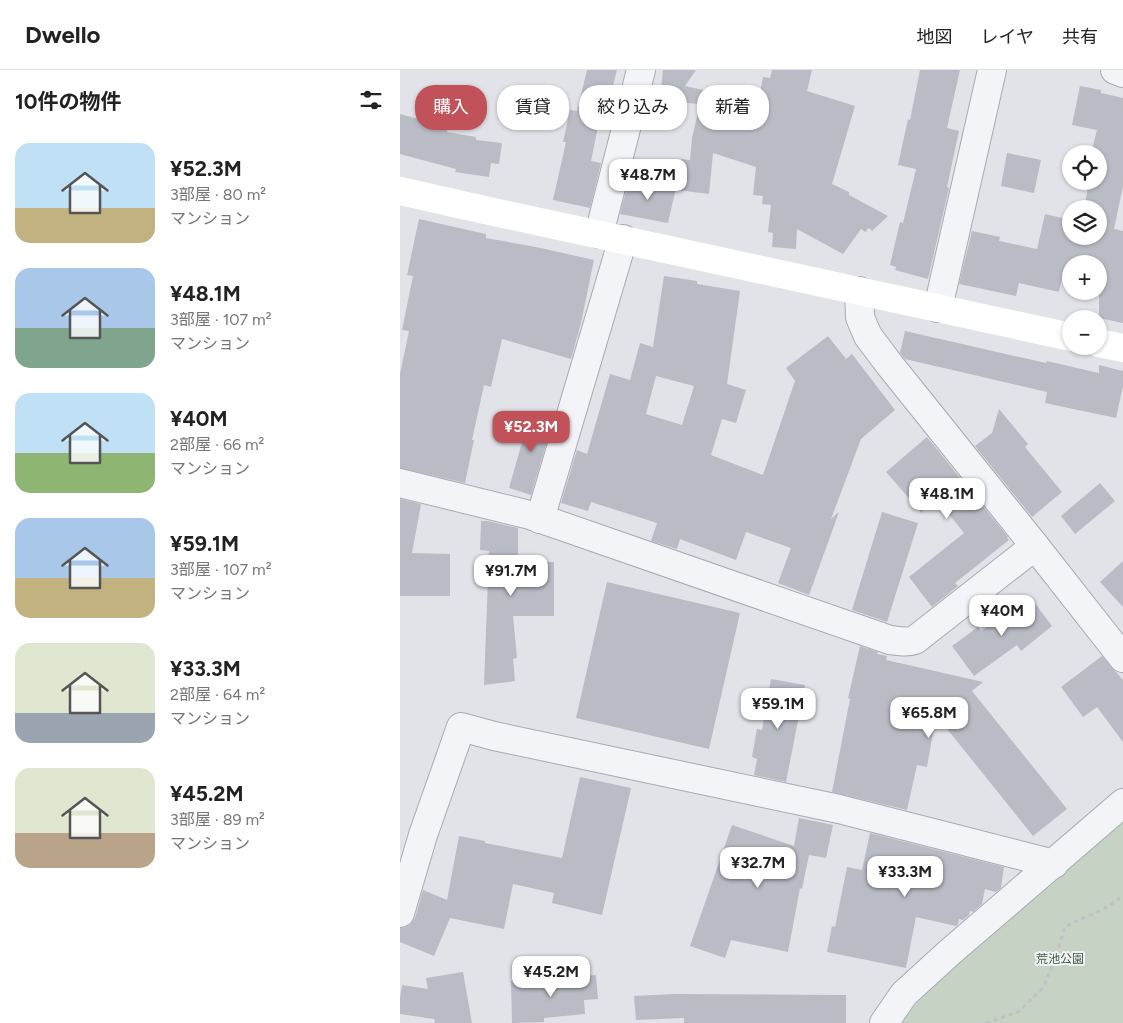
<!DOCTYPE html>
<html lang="ja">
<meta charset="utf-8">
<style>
body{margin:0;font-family:Figtree,"Noto Sans JP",sans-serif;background:#f2f2f2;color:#222;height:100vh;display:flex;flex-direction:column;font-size:19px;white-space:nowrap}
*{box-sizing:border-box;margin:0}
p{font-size:16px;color:#767676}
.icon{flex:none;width:28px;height:28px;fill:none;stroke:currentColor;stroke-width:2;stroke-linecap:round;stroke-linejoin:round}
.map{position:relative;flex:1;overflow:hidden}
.side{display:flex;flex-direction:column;background:#fff;width:400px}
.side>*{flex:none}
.banner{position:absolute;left:15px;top:15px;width:475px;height:45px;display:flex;gap:10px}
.controls{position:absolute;left:662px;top:75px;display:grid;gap:10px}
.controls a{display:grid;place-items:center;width:45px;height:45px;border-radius:50%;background:#fff;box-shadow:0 1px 4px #0004;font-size:25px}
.price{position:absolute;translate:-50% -42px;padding:0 11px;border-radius:10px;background:#fff;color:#222;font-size:16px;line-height:32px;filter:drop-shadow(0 1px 2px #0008)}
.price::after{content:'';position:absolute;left:50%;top:30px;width:15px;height:11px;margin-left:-8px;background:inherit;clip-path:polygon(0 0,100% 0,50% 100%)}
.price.selected{background:#c25259;color:#fff}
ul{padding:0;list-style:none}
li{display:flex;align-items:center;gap:15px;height:125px;padding:0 15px}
li span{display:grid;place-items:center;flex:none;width:140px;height:100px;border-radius:15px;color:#555}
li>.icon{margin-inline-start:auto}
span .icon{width:60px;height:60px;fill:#fffc;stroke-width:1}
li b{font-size:21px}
h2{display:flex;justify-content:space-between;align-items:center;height:60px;padding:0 15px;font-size:21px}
.pill{padding:0 18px;border-radius:20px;background:#fff;box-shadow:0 1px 4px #0004;font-size:18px;line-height:45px}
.pill.selected{background:#c25259;color:#fff}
header{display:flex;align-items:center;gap:30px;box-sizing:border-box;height:70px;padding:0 25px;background:#fff;border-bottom:1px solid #e0e0e0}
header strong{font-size:24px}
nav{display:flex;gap:28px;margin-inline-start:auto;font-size:18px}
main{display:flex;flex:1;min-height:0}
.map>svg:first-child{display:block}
</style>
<header>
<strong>Dwello</strong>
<nav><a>地図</a><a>レイヤ</a><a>共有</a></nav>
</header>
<main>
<section class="side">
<h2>10件の物件<svg class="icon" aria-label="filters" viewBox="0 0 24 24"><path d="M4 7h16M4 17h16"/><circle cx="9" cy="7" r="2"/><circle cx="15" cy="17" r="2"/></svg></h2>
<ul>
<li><span style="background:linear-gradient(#bfe0f5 65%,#c2b280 0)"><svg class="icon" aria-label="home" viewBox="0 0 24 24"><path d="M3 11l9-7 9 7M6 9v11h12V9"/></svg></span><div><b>¥52.3M</b><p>3部屋 · 80 m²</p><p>マンション</p></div></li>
<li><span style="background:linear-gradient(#a9c7e8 60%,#7fa58c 0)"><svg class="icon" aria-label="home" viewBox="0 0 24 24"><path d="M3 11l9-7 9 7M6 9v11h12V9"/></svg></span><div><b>¥48.1M</b><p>3部屋 · 107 m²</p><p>マンション</p></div></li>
<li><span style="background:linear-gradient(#bfe0f5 60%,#8fb573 0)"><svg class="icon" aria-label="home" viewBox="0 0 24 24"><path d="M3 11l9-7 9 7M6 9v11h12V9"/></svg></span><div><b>¥40M</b><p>2部屋 · 66 m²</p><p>マンション</p></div></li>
<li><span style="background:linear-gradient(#a9c7e8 60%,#c2b280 0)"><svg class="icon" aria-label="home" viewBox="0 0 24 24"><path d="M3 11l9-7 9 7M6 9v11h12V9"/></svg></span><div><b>¥59.1M</b><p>3部屋 · 107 m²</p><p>マンション</p></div></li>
<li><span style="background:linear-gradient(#dfe7d0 70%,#9aa5b1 0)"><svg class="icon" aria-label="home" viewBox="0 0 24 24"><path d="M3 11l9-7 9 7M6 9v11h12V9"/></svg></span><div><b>¥33.3M</b><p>2部屋 · 64 m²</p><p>マンション</p></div></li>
<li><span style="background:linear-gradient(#dfe7d0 65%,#b9a48a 0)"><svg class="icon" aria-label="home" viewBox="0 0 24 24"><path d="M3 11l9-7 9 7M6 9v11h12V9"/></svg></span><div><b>¥45.2M</b><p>3部屋 · 89 m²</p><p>マンション</p></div></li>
</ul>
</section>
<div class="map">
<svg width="723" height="953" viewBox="0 0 723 953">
<rect width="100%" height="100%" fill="#e1e3e8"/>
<!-- green -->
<polygon fill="#c6d2c3" points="723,751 723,953 502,953 514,936 540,909"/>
<!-- building -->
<g fill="#b9bcc5" fill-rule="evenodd">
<polygon points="187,0 217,0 211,23 205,22 191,91 201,93 190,138 153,130 166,72 163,72 170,40 177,41"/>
<polygon points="263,0 296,0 285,16 358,32 363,7 370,8 372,0 412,0 407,21 455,36 432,114 449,122 449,125 488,146 472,161 469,158 465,162 461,159 443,184 397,159 396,179 372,177 373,163 368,162 371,135 362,134 363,126 353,125 356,97 313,83 309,124 277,120 281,89 290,90 292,68 300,34 275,32 257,58"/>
<polygon points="520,0 560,0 547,58 559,61 547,117 549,118 528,209 495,200 496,197 490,195 500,152 503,153 516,99 498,95 508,49 510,50"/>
<polygon points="680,16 701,20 701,23 723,28 723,116 714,159 723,161 723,253 699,248 699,194 671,194 671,206 663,204 659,222 619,213 616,226 559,214 572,161 600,167 599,171 637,179 645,144 671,150 671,166 699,166 699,139 684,139 689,111 699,111 699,84 691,84 697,60 672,55"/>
<polygon points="0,44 48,57 47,62 76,67 76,70 102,73 99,94 91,93 89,107 55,102 56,99 0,84"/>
<polygon points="607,83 641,90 634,123 601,116"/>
<polygon points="229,109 276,118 268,153 220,144"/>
<polygon points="19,149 86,164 86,168 141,178 194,190 181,253 171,289 102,269 91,317 84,315 72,370 74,370 65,413 0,398 0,304 9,261 2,260 13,206 7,205"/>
<path d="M264 206 297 211V214L340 221 327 314 346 320 336 353 322 349 311 385 363 405 395 311 386 298 428 266 446 289 452 284 495 340 461 369 431 449 439 442 409 525 378 513 391 478 346 462 336 490 280 469 277 479 251 471 257 453 191 432 188 441 161 433 177 380 187 384 210 304 230 310 240 273 253 277ZM256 306 294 316 282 355 246 344Z"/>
<polygon points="505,261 646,293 647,291 699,303 699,295 723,301 723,316 716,348 645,333 647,322 505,289 500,283"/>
<polygon points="599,339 628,374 625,377 662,422 632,447 575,376 592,363"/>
<polygon points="131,341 154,348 131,425 109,418"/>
<polygon points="527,367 608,467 607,468 609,470 555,513 558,516 532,537 509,507 564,463 529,419 522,443 486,402"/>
<polygon points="700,413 715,431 675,464 661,446"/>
<polygon points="0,429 21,434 12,483 50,484 50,526 0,526"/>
<polygon points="482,442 518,453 487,552 452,540"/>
<polygon points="81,451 88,451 118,458 118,492 154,492 154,546 113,546 117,588 113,589 115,611 84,615 89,481 80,480"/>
<polygon points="723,491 723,537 700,512"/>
<polygon points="207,512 340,543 309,679 176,648"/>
<polygon points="631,528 652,556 621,581 617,575 574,606 552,576 578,557 581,561"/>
<polygon points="460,576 478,582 477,584 487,586 486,590 583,612 572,621 667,739 633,766 536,645 527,697 517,695 507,740 432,722 450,629 448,628"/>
<polygon points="702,586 723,610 723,672 697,637 683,647 661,617"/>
<polygon points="371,609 405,615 386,712 354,705 357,689 352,687 357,659 362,660"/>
<polygon points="180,707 231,718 202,845 152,833 154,823 113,814 104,859 50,848 34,886 0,872 0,858 4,858 10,855 15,848 23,820 47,830 59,766 85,771 85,773 162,788"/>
<polygon points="399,748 433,755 426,788 409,785 402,819 400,818 388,882 331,870 325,888 290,876 332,755 394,776"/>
<polygon points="470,763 604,797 601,818 596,822 585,819 582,834 573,842 570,841 569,845 563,850 559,849 558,854 556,856 516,847 506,898 427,882 432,856 435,857 447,797 462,800"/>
<polygon points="63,902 72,953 35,953 34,949 0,944 0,928 2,915 28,919 26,908"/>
<polygon points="196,905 198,929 184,930 185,944 144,948 144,952 112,953 111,911 163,910 163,908"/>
<polygon points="275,924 446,925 446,953 284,953 284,948 236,950 234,926"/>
</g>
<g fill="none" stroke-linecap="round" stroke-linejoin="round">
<!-- street casing -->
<g stroke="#a7aab2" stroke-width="30">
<g id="street">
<polyline points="715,0 723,3"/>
<polyline points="199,164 241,0"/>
<polyline points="459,221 460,247 464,257 468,266 489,294 635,476 723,588"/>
<polyline points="538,238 592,0"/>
<path d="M0 413 130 445 490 570C499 571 507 573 515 570L635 476"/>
<polyline points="140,449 223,169"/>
<polyline points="0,843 23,765 61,657 94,666 439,739 654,794"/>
<polyline points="484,953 504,924 550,882 723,733"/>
</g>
</g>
<!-- path -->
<path stroke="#bfc1c7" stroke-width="3" stroke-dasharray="4 4" stroke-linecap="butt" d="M586 953 618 942 643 918 654 892 665 857C685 846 706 841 723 825"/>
<!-- street -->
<use href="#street" stroke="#f3f4f7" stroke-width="28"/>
<!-- secondary -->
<g stroke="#fff" stroke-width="28">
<polyline points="0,121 71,137 671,267"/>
<polyline points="699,273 723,278"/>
</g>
</g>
<g text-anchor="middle" stroke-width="4" stroke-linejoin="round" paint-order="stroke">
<!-- park labels -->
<g font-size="12" fill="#3d593a" stroke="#f1f2f6">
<text x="660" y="893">荒池公園</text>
</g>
</g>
</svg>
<div class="controls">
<a><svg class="icon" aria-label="locate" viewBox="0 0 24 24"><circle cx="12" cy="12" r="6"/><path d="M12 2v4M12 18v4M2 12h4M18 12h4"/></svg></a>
<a><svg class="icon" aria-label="layers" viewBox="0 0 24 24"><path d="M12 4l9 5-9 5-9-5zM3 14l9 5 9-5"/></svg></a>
<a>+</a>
<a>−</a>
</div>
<b class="price" style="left:248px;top:131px">¥48.7M</b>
<b class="price selected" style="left:131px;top:383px">¥52.3M</b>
<b class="price" style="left:547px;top:450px">¥48.1M</b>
<b class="price" style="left:111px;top:527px">¥91.7M</b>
<b class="price" style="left:602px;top:567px">¥40M</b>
<b class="price" style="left:378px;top:660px">¥59.1M</b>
<b class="price" style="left:529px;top:669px">¥65.8M</b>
<b class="price" style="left:358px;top:819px">¥32.7M</b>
<b class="price" style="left:505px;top:828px">¥33.3M</b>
<b class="price" style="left:151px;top:928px">¥45.2M</b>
<div class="banner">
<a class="pill selected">購入</a>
<a class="pill">賃貸</a>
<a class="pill">絞り込み</a>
<a class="pill">新着</a>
</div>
</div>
</main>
